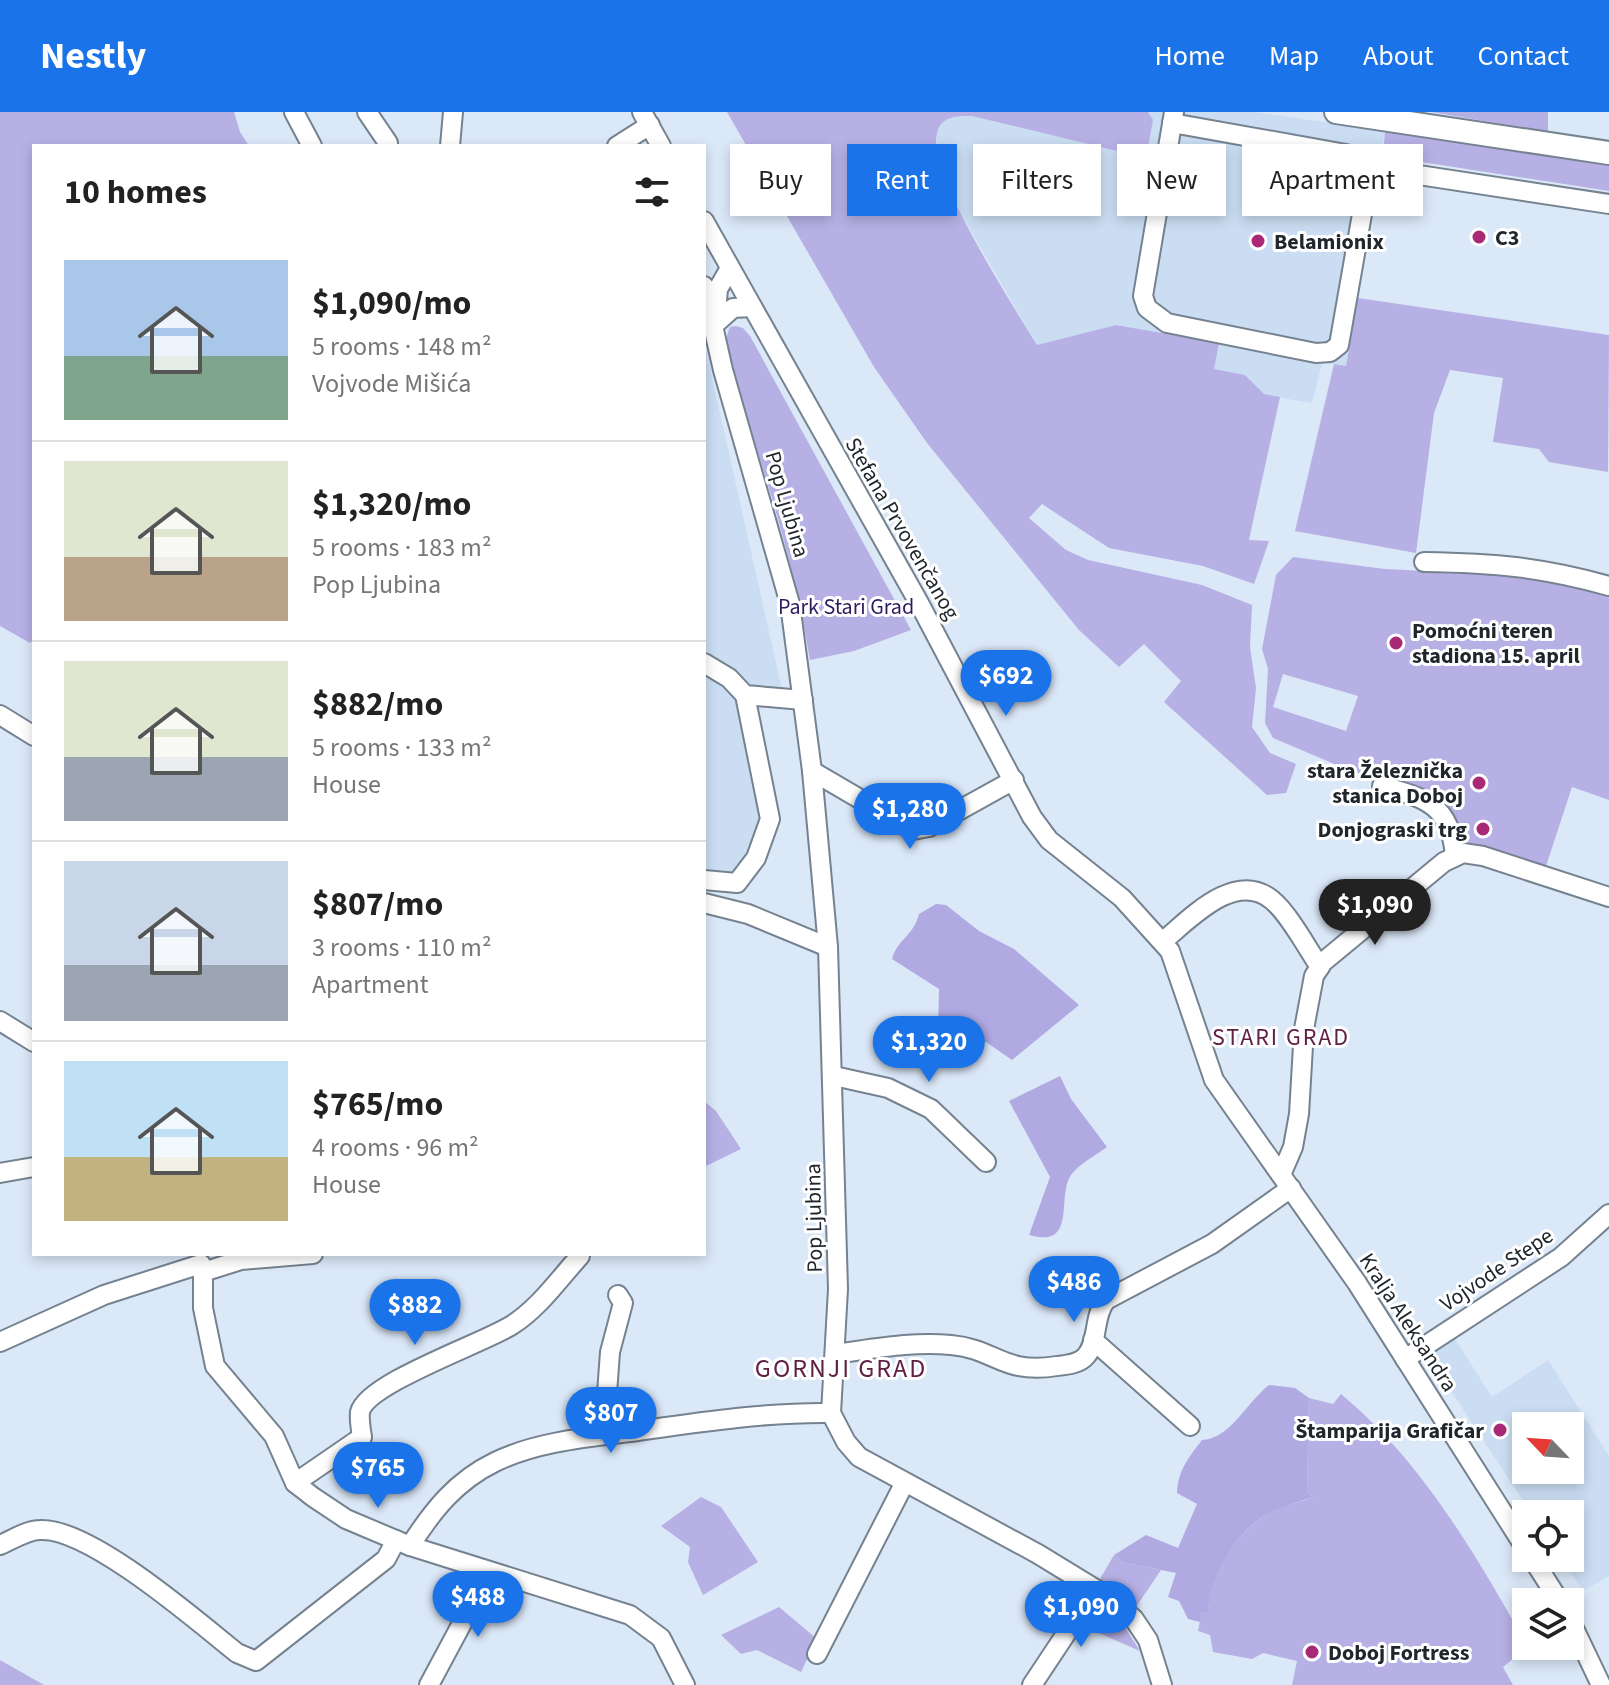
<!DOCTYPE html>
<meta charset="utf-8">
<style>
body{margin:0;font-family:"Source Sans 3",sans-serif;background:#f2f2f2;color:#222;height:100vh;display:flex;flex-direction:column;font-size:30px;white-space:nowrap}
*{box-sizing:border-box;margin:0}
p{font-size:26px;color:#767676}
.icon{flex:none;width:44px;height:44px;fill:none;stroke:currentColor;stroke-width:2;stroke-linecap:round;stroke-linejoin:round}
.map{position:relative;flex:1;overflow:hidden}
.sheet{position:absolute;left:32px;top:32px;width:674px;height:1112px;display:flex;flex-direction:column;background:#fff;border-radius:0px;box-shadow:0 4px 12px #0003}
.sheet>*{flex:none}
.guide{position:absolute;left:730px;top:32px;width:758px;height:72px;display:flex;gap:16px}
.needle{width:52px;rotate:295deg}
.tools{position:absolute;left:1512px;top:1300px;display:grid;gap:16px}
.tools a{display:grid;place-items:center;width:72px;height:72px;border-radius:0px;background:#fff;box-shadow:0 4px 12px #0003;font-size:40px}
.price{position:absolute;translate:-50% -68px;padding:0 18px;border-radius:28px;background:#1a73e8;color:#fff;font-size:26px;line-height:52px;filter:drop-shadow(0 2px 4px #0008)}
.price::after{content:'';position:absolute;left:50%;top:48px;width:24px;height:18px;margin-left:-12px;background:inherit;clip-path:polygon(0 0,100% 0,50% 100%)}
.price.on{background:#222;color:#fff}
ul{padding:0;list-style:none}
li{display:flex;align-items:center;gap:24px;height:200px;padding:0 32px}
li+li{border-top:2px solid #e0e0e0}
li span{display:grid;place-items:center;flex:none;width:224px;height:160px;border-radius:0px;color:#555}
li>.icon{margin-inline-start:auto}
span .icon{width:96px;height:96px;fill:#fffc;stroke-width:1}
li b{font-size:34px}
h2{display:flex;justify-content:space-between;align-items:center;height:96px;padding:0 32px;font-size:34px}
.tag{padding:0 28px;border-radius:0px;background:#fff;box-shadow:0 4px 12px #0003;font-size:28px;line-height:72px}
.tag.on{background:#1a73e8;color:#fff}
header{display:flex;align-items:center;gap:48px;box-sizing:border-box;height:112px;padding:0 40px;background:#1a73e8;color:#fff}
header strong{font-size:38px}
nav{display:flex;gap:44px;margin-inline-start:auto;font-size:28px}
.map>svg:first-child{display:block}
</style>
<header>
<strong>Nestly</strong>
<nav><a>Home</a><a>Map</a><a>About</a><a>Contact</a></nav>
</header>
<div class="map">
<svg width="1609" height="1573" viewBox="0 0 1609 1573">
<rect width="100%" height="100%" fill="#dbe8f8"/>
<!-- built -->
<g fill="#caddf2" fill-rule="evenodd">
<polygon points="1148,0 1254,0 1385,19 1346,254 1322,251 1312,291 1264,283 1245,263 1214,257 1218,231 1116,213 1037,233 960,100 938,45 936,22 944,9 952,5 972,4 1146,46 1153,8"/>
<polygon points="704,230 785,591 753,586 776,711 761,754 704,771"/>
<path d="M1455 1227 1492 1285 1548 1248 1609 1344V1464L1583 1479 1561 1446H1570V1402H1532L1428 1244ZM1526 1314H1570V1358H1526Z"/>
</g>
<!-- green -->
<g fill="#b6b0e5" fill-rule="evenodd">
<polygon points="0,0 234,0 240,20 249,34 34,34 34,527 30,531 0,514"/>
<path d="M727 0H1148L1153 8 1146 46 972 4C958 4 942 3 937 21 926 60 1014 195 1037 233L1116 213 1219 231 1214 257 1245 263 1264 282 1280 285 1249 428 1269 429 1254 472 1203 454 1109 436 1042 392 1029 406 1066 438 1088 448 1202 473 1252 493 1250 535 1256 576 1252 615 1270 641 1296 652 1286 681 1267 683 1164 590 1181 569 1144 532 1119 555 1079 518 927 331 874 255Z"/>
<polygon points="1431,0 1548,0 1548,20"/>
<polygon points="1385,19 1609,52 1609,79 1383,44"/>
<polygon points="1358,186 1609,223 1608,360 1549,350 1539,337 1493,330 1503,266 1450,258 1434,301 1416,441 1295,419 1334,252 1346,254"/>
<path d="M736 214 743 216 750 224 911 518 854 539 810 548C795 457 769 373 740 286 734 267 720 234 730 215Z"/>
<path d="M1293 445 1385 457 1546 465 1609 483V688L1572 675 1546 754 1470 733 1445 738 1438 708 1409 687 1373 679 1376 666 1351 659 1273 626 1265 611 1268 557 1262 537 1276 463ZM1283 562 1358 584 1346 619 1273 595Z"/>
<polygon points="704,989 716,999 741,1037 704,1055"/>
<path d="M1341 1282C1423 1350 1477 1445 1528 1535L1503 1555 1513 1573H1292L1297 1549 1263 1541 1252 1547 1213 1540 1210 1523 1198 1519 1202 1499H1208C1209 1466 1235 1422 1265 1403 1278 1395 1298 1391 1313 1385L1307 1379 1309 1286 1333 1292Z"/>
<polygon points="701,1385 721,1395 758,1450 703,1483 688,1450 690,1435 661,1414"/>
<polygon points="1114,1443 1122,1450 1161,1458 1136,1495 1100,1467"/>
<polygon points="779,1495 817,1527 801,1560 757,1538 741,1542 721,1523"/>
<polygon points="1098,1496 1117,1503 1140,1539 1080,1513"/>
<polygon points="0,1548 44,1573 0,1573"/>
</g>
<!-- forest -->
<g fill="#b0a9e2">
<path d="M936 792 946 793 979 819 1014 837 1079 893 1012 948 986 930 945 938 938 918 939 877 892 847C898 826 913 825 919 802Z"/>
<path d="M1060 964 1071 987 1107 1035C1096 1043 1079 1052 1071 1063 1056 1085 1078 1137 1029 1123L1050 1065 1009 989Z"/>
<path d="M1269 1273 1295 1276 1309 1286 1307 1379 1313 1385C1298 1390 1281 1395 1267 1402 1236 1419 1209 1467 1208 1500H1202L1200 1510 1188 1507 1179 1489 1168 1485 1176 1461 1122 1450 1114 1443 1146 1423 1178 1436 1197 1392 1177 1381C1178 1358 1189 1345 1202 1328 1230 1327 1246 1291 1269 1273Z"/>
</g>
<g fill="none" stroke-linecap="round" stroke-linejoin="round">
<!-- minor casing -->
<g stroke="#75828f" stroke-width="22">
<g id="minor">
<polyline points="294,0 312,34"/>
<polyline points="367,0 388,31"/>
<polyline points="642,0 661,34"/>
<polyline points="1174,0 1143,184 1147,196 1167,211 1316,241 1330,240 1339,233 1368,68 1373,56 1609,92"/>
<polyline points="1172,11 1346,42"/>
<polyline points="450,34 453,0"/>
<polyline points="617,34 650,13"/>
<polyline points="704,109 919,491 1032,705 1049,728 1122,786 1170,839 1214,968 1357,1171 1526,1437"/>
<polyline points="704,174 723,258 790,492 812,659 828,835 838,1177 831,1301 846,1330 859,1345 1038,1442 1110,1486 1134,1507 1148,1528 1162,1573"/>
<polyline points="716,201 718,177 730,156"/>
<polyline points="715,212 733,196 752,195"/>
<path d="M1424 450C1494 451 1542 455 1609 474"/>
<polyline points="704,551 729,566 745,583 803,588"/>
<polyline points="0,603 34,624"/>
<polyline points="812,659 913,718 929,715 1014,668"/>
<path d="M1382 674C1426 686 1450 693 1455 743"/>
<polyline points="704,768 737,771 756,746 770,707 745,583"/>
<polyline points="704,791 748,802 828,835"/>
<path d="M1163 829C1189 808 1235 757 1272 788 1289 802 1307 836 1320 855"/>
<polyline points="0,909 34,930"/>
<polyline points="834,964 888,976 931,997 986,1050"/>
<polyline points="0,1061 34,1055"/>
<polyline points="1281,1063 1293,1035 1299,1002 1304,917 1314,864 1323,850 1444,750 1463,741 1483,744 1609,785"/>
<polyline points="313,1142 241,1148 203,1160 203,1196 215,1254 274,1324 295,1371 313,1385 346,1407 410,1434 630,1503 661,1526 685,1573"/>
<polyline points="1093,1228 1190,1314"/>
<polyline points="0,1230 104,1183 201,1152"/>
<path d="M835 1242C873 1237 913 1229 951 1233 996 1237 1003 1263 1057 1254 1067 1253 1079 1252 1086 1244 1099 1229 1093 1204 1106 1188L1212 1132 1291 1076"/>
<polyline points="1405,1247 1561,1145 1609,1102"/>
<polyline points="604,1323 610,1240 623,1191 618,1183"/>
<path d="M295 1371 362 1325C361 1318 359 1308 360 1300 367 1271 484 1231 512 1213 539 1196 559 1167 580 1144"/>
<path d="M0 1433C12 1428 27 1418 40 1418 89 1415 197 1509 237 1541L256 1549 386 1447 396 1428"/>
<path d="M410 1434C433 1398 456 1369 495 1350 538 1329 591 1325 638 1319 701 1310 767 1300 831 1301"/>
<polyline points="1532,1446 1560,1490"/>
<polyline points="1570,1508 1601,1573"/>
<polyline points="817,1542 904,1372"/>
<polyline points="429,1573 489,1461"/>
<polyline points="1032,1573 1095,1478"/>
</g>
</g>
<!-- major casing -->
<g stroke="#75828f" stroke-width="26">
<polyline id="major" points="1336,0 1609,41"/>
</g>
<!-- minor -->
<use href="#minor" stroke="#fff" stroke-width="18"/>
<!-- major -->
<use href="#major" stroke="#fff" stroke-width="22"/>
</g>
<!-- markers -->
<g fill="#aa2977" stroke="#fff" stroke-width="3">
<circle cx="1479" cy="125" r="8"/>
<circle cx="1258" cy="129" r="8"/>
<circle cx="1396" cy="531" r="8"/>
<circle cx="1479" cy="671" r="8"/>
<circle cx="1483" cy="717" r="8"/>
<circle cx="1500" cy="1318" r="8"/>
<circle cx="1312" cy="1540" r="8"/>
</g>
<g text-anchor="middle" stroke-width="6" stroke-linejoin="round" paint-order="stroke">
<!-- poi labels -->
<g font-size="22" font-weight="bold" fill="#21262c" stroke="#fff" text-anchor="start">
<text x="1495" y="133">C3</text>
<text x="1274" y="137">Belamionix</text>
<text x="1412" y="526">Pomoćni teren<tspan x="1412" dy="25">stadiona 15. april</tspan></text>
<text x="1463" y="666" text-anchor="end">stara Železnička<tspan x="1463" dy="25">stanica Doboj</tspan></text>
<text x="1467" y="725" text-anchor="end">Donjograski trg</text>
<text x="1484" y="1326" text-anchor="end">Štamparija Grafičar</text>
<text x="1328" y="1548">Doboj Fortress</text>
</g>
<!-- street labels -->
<g font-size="22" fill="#21262c" stroke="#fff">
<text transform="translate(788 392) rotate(74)" y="8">Pop Ljubina</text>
<text transform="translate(903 416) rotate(60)" y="8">Stefana Prvovenčanog</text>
<text transform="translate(813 1106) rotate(-91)" y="8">Pop Ljubina</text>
<text transform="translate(1496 1157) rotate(-34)" y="8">Vojvode Stepe</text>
<text transform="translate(1409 1210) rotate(57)" y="8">Kralja Aleksandra</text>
</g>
<!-- park labels -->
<g font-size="22" fill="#2e1c5f" stroke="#fff">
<text x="846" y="502">Park Stari Grad</text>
</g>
<!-- neighbourhood labels -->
<g font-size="24" letter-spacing="2" fill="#5f2043" stroke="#fff">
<text x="1281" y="933">STARI GRAD</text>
</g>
<!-- quarter labels -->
<g font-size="26" letter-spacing="2" fill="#5f2043" stroke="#fff">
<text x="841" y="1265">GORNJI GRAD</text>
</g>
</g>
</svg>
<div class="tools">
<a><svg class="needle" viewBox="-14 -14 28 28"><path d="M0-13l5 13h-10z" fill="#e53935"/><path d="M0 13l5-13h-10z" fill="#767676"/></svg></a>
<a><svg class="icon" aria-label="locate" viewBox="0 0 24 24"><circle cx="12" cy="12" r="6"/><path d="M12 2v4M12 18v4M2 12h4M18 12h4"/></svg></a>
<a><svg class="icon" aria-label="layers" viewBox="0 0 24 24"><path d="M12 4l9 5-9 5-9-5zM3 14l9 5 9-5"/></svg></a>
</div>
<b class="price" style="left:1006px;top:606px">$692</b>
<b class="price" style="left:910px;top:739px">$1,280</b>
<b class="price on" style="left:1375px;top:835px">$1,090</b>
<b class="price" style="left:929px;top:972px">$1,320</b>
<b class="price" style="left:1074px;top:1212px">$486</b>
<b class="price" style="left:415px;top:1235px">$882</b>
<b class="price" style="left:611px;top:1343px">$807</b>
<b class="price" style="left:378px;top:1398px">$765</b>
<b class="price" style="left:478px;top:1527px">$488</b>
<b class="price" style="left:1081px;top:1537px">$1,090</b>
<div class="guide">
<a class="tag">Buy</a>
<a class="tag on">Rent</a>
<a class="tag">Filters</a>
<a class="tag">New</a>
<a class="tag">Apartment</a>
</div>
<section class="sheet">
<h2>10 homes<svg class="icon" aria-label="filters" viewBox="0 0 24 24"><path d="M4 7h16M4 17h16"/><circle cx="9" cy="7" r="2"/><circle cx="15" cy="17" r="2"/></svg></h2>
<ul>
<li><span style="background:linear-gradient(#a9c7e8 60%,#7fa58c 0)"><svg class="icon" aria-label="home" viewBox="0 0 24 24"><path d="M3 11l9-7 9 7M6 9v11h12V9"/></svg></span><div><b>$1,090/mo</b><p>5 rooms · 148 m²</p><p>Vojvode Mišića</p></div></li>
<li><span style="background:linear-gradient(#dfe7d0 60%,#b9a48a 0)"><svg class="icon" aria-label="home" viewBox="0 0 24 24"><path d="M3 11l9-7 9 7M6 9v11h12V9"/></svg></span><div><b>$1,320/mo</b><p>5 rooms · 183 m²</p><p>Pop Ljubina</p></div></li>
<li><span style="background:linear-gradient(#dfe7d0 60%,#9aa5b1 0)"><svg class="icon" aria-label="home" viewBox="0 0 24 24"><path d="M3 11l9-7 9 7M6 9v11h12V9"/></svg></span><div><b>$882/mo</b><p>5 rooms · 133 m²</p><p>House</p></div></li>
<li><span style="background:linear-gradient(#c9d6e8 65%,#9aa5b1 0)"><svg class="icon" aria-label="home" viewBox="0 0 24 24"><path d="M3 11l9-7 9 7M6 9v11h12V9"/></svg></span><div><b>$807/mo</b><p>3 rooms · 110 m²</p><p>Apartment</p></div></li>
<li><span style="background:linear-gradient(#bfe0f5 60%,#c2b280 0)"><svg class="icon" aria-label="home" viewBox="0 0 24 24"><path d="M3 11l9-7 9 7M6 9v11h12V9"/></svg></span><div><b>$765/mo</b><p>4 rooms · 96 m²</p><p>House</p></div></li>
</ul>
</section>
</div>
